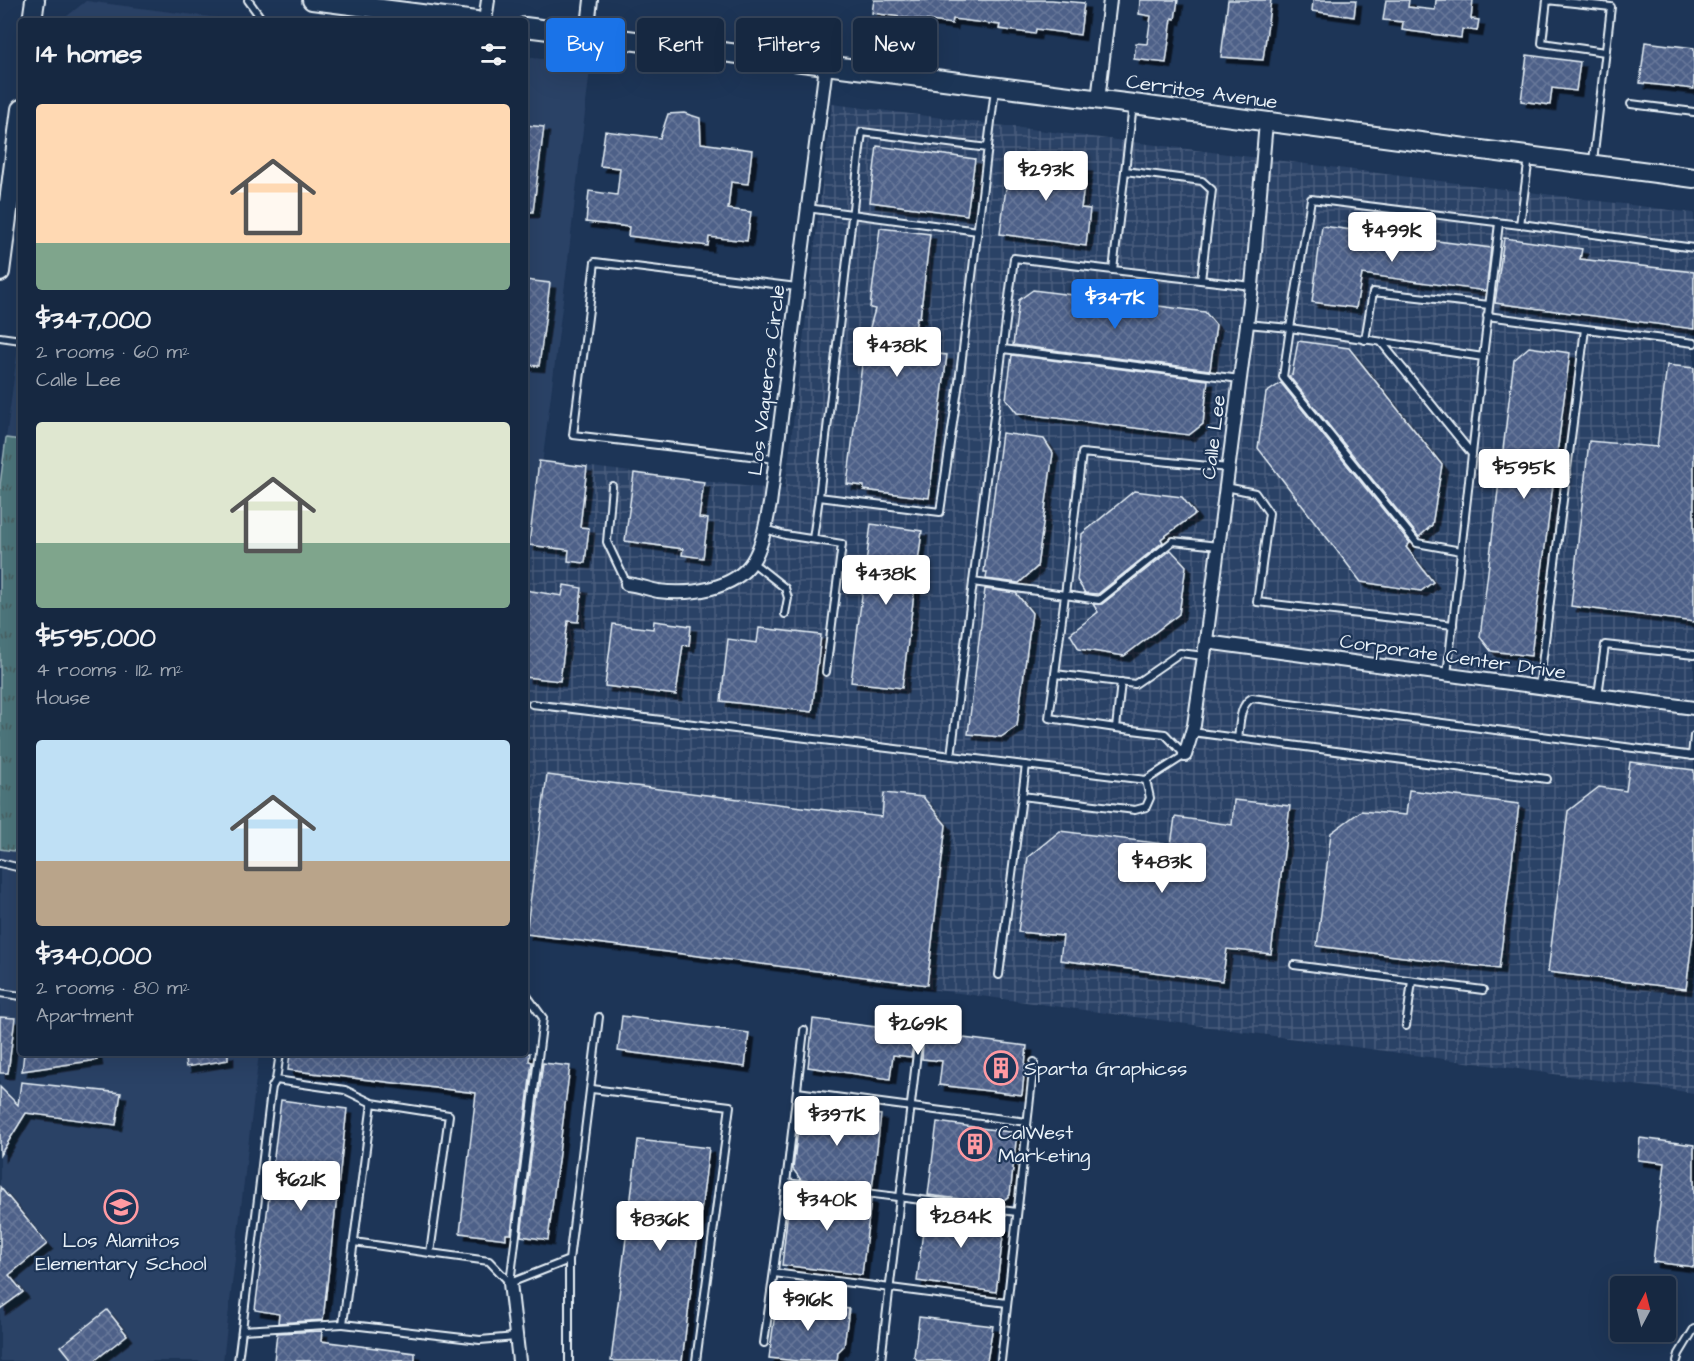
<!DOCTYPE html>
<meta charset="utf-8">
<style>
body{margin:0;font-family:"Architects Daughter",sans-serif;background:#1f3048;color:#f1f3f6;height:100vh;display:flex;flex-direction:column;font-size:22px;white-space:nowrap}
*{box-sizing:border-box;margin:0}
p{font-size:20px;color:#9ea6b1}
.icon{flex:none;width:33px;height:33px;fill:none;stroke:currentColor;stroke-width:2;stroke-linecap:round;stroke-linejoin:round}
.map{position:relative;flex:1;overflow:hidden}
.side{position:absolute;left:18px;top:18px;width:510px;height:1038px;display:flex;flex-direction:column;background:#162841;border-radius:6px;box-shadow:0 6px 24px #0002,0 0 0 2px #35445a}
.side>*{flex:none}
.hud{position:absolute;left:546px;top:18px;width:570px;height:54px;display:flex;gap:12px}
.needle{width:39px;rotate:7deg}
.fabs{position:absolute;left:1610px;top:1276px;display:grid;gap:12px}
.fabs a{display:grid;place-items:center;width:66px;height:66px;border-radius:6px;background:#162841;box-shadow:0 6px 24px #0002,0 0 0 2px #35445a;font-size:30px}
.price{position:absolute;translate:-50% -51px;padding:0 14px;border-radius:6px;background:#fff;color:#222;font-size:20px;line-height:39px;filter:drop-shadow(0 2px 3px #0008)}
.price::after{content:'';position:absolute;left:50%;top:36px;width:18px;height:14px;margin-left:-9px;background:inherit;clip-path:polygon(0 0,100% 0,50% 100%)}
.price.active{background:#1a73e8;color:#fff}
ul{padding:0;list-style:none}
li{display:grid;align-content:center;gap:12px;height:318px;padding:0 18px}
li span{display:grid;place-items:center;height:186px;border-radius:6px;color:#555}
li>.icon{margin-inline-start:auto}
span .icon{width:108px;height:108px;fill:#fffc;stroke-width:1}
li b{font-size:26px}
h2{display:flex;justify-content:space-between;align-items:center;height:72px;padding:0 18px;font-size:26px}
.pill{padding:0 21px;border-radius:6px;background:#162841;box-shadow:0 6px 24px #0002,0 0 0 2px #35445a;font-size:21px;line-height:54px}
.pill.active{background:#1a73e8;color:#fff}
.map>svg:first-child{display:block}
</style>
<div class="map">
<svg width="1694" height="1361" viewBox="0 0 1694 1361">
<defs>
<pattern id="industrial-grid" width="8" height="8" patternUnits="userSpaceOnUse" patternTransform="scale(1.5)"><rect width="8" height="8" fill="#2b4266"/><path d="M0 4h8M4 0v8" fill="none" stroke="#4a5e7d"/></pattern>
<pattern id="grass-tufts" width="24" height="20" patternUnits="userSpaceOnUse" patternTransform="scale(1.5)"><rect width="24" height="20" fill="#4d767b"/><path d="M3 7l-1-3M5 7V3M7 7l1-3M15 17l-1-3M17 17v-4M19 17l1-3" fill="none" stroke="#4a5f62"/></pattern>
<pattern id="building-cross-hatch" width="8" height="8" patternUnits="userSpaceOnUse" patternTransform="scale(1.5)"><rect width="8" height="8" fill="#4d6188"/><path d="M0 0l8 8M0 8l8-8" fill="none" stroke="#67789a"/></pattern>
<filter id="shadow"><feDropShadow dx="5.5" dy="5.5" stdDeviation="0" flood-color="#0009"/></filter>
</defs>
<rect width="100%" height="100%" fill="#1d3557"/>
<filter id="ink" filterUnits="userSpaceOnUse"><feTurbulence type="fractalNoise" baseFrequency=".0167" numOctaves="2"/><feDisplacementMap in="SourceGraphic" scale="12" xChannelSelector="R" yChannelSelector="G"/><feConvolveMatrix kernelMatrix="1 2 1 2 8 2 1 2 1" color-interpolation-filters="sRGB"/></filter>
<g filter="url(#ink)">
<!-- built -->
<g fill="#2b4266">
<polygon points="86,1 241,21 61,21"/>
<polygon points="525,57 559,61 590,69 568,260 525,599"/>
<polygon points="21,324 21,1053 259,1053 223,1361 0,1361 0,485"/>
</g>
<!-- industrial -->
<polygon fill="url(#industrial-grid)" points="832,104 1694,213 1694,1093 525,934 525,599 543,461 752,487 785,489"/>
<!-- grass -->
<polygon fill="url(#grass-tufts)" stroke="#9ab4ba" stroke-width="1.5" points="6,438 21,440 21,852 0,849 0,485"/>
<!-- building -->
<g fill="url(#building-cross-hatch)" stroke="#e8f1f8" stroke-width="1.5" filter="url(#shadow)">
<polygon points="874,0 1052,0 1084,3 1080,35 1036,29 1035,34 999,29 1000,25 953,19 952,24 872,13"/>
<polygon points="1140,0 1178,0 1175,19 1172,18 1166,63 1134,59 1136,43 1147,44 1151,16 1139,14"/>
<polygon points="1228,0 1271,0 1263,60 1221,57"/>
<polygon points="1313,0 1356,0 1354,17 1312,11"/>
<polygon points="1386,0 1409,0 1408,7 1435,10 1436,0 1473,0 1471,19 1479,20 1477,31 1462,29 1461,38 1402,30 1403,22 1383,20"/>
<polygon points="1645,42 1694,48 1694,89 1640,83"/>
<polygon points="1527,55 1580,62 1576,91 1552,88 1550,105 1521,101"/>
<polygon points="684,113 700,118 701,143 752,150 748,184 731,182 728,209 751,212 747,241 709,237 708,246 628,236 629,227 586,222 589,191 617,195 620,168 600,166 605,131 660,138 668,114"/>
<polygon points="525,125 544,127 533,212 525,212"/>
<polygon points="877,146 975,159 967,215 870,202"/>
<polygon points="1010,157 1087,167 1081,208 1090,209 1086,246 1000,234"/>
<polygon points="1322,226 1491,248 1486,291 1362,274 1356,308 1312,302"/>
<polygon points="880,228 930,234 920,318 917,317 912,351 947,355 929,498 864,490 864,486 847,484 864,349 869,350 869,331 875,309 870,308"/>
<polygon points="1504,238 1582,249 1580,259 1694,272 1694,329 1495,303"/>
<polygon points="525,280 550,283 539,366 525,365"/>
<polygon points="1033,290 1205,312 1216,325 1210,370 1013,345 1019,300"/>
<polygon points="1298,341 1349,348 1442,465 1432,525 1419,537 1289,376 1292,375"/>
<polygon points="1529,347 1570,353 1531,656 1491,651 1480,637 1514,360"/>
<polygon points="1012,355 1208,380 1203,424 1189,435 1017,413 1006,399"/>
<polygon points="1667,365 1694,368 1694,622 1571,606 1589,441 1657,447"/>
<polygon points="1281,383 1410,543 1406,547 1433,582 1421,591 1361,582 1258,448 1266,393"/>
<polygon points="1002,433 1044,439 1053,453 1037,567 1019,583 986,579 987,572 984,572"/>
<polygon points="539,461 587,467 580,527 589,528 585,563 568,561 569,550 529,545"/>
<polygon points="634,473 704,482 699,518 708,519 703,558 682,555 683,549 625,541"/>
<polygon points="1134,491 1182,497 1195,514 1161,539 1163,542 1098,594 1085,593 1077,580 1082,534"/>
<polygon points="871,524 922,531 902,688 851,682"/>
<polygon points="1171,550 1186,566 1179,614 1124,656 1079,649 1070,634 1098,612 1093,604 1102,604"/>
<polygon points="564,585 582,588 578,622 568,621 560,681 525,677 525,590 562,596"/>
<polygon points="985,589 1016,593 1032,613 1017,726 1001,737 968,734"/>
<polygon points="654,621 691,626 689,646 683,645 676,695 605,686 613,624 653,629"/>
<polygon points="759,628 821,635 812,712 721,701 728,639 757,643"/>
<polygon points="1630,762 1694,770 1694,926 1686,989 1548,972 1568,811 1599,787 1626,791"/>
<polygon points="547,775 882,817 884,793 923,797 946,825 927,985 526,934"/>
<polygon points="1409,790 1519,804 1499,969 1317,946 1331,833 1361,811 1406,815"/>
<polygon points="1234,800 1290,806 1271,954 1227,949 1222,981 1060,960 1063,936 1018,932 1028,857 1060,831 1171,845 1175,817 1232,825"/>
<polygon points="622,1016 749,1033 745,1067 618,1051"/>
<polygon points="0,1017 15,1018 8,1073 0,1073"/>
<polygon points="813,1019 1027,1046 1022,1095 939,1085 942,1061 922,1059 923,1044 919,1039 914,1041 911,1057 893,1055 890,1079 808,1067"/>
<polygon points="24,1053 96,1053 97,1060 22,1071"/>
<polygon points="184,1053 228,1053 228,1060 186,1067"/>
<polygon points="290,1053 530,1053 529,1061 532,1062 511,1234 506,1234 506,1239 460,1233 476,1093 288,1070"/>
<polygon points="543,1063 570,1066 548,1240 521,1236"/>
<polygon points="21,1082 121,1093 116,1125 26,1113 0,1155 0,1087 18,1105"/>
<polygon points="281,1100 347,1109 323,1320 278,1323 279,1314 255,1310"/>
<polygon points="801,1105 881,1115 872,1189 801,1180 793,1169"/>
<polygon points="937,1122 1017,1133 1010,1195 999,1204 928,1195"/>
<polygon points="1640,1138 1694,1145 1694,1267 1653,1262 1665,1163 1638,1160"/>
<polygon points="638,1140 709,1148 682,1361 611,1361"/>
<polygon points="0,1187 47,1244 9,1275 23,1292 0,1309"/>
<polygon points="802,1190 871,1199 862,1275 782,1265 789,1200"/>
<polygon points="926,1206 994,1214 1004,1228 996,1292 917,1281"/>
<polygon points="777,1298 849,1309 844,1346 838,1352 837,1361 797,1361 769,1358"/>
<polygon points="107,1310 127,1335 94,1361 73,1361 61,1346"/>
<polygon points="919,1317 993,1326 987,1361 918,1361 914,1356"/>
<polygon points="322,1331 321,1341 415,1353 415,1361 274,1361 277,1333"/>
</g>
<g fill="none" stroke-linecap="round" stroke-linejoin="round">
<!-- lane casing -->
<g stroke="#e8f1f8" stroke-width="10">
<g id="lane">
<polyline points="248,0 263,21"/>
<polyline points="1631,104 1694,112"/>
<polyline points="1133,105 1113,270 1252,286"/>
<polyline points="988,148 862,132 819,497 940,512 959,382 995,89"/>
<polyline points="1593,161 1611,7 1547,0 1542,43 1605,52"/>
<polyline points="1125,171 1202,181 1212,190 1201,280"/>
<polyline points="807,208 978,231"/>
<polyline points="1521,224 1694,248"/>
<polyline points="1487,316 1694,343"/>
<polyline points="1247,324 1290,328 1283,377 1417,543 1461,551"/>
<polyline points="0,337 21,340"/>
<polyline points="1365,340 1373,292 1489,305"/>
<polyline points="1382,343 1472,454"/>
<polyline points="1003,349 1240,379"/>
<polyline points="1483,357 1499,223"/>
<polyline points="776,459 573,435 595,262 797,287"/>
<polyline points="612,486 607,542 627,584"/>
<polyline points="1226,487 1255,493 1269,513 1257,602 1453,625"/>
<polyline points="765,529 785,535 842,544 826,672"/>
<polyline points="813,539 819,497"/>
<polyline points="1218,546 1173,541 1099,600 1065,595 1082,453 1228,468"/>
<polyline points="752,562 785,588 788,598 785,614"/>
<polyline points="973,582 1065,595 1055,674 1135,684 1180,653 1204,656"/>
<polyline points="1055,674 1049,718 1116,728 1121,682"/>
<polyline points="1447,675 1483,357 1290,328 1311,199 1520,225 1529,157"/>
<polyline points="1539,687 1585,329"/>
<polyline points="1598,695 1605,645 1694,655"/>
<polyline points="532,704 1146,780 1185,755 1165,734 1116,728"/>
<polyline points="1192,732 1547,779"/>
<path d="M1238 739C1240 725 1239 705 1252 698L1694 756"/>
<polyline points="951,756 1014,258 1113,270"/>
<polyline points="1692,756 1694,736"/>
<polyline points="1026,765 1022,796 1135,810 1146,807 1150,798 1146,780"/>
<polyline points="0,863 21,868"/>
<polyline points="1294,965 1483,990"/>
<polyline points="999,975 1022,796"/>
<polyline points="0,993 21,996"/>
<polyline points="1406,1026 1412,981"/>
<polyline points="280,1053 276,1080 345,1090 372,1103"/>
<polyline points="592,1089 730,1106 696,1361"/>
<polyline points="797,1092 1027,1122"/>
<polyline points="786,1183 1017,1212"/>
<polyline points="354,1242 430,1253"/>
<polyline points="774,1273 1007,1303"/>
<polyline points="510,1283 489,1261 430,1253 449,1115 372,1103 343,1324 480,1340 516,1337"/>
<polyline points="510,1283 569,1260 599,1017"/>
<polyline points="510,1283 543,1018 525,993"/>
<polyline points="242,1330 270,1100 272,1087 276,1080"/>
<polyline points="764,1343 786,1183 804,1030"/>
<polyline points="238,1361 242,1330 343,1324"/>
<polyline points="569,1361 569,1260"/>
<polyline points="881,1361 918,1044"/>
<polyline points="1001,1361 1034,1062"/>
<polyline points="1677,1361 1679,1354 1694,1329"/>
</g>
</g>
<!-- street casing -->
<g stroke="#e8f1f8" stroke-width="16">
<g id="street">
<polyline points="485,21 488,0"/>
<polyline points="587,35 591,0"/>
<polyline points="1098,100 1110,0"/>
<path d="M627 584C638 585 648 589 658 591 690 595 733 590 752 562 763 545 766 523 770 504L826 66"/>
<polyline points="1206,642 1694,708"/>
<polyline points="1185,755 1194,725 1204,656 1252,286 1266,122"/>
<polyline points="510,1283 519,1361"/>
</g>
</g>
<!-- secondary casing -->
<g stroke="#e8f1f8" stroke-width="22">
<g id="secondary">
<polyline points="312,0 476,21"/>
<polyline points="32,21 35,0"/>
<polyline points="525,27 1133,104 1694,178"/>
<polyline points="0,272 21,109"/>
</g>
</g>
<!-- lane -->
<use href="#lane" stroke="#1d3557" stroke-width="6"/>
<!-- street -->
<use href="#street" stroke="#1d3557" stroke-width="12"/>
<!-- secondary -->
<use href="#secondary" stroke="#1d3557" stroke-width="18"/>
</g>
</g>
<!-- icons -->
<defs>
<g id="building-ring" transform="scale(1.725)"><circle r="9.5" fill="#1d3557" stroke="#ff9aa2" stroke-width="1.5"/><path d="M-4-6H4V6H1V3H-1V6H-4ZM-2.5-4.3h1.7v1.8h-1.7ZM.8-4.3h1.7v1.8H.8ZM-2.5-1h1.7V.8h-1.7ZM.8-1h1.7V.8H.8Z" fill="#ff9aa2"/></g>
<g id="school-ring" transform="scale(1.725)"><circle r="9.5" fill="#1d3557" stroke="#ff9aa2" stroke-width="1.5"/><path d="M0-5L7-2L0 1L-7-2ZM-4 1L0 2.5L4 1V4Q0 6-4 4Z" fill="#ff9aa2"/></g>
</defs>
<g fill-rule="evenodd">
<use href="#building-ring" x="1001" y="1068"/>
<use href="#building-ring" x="975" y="1144"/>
<use href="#school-ring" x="121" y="1207"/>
</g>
<g text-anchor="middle" stroke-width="4.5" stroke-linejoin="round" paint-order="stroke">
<!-- street labels -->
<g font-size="20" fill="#e8f1f8" stroke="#1d3557">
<text transform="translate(1202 91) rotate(8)" y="7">Cerritos Avenue</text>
<text transform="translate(766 380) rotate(-83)" y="7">Los Vaqueros Circle</text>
<text transform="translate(1213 437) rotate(-83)" y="7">Calle Lee</text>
<text transform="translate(1453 656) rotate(8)" y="7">Corporate Center Drive</text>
</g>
<!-- poi labels -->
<g font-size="20" fill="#e8f1f8" stroke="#1d3557" text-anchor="start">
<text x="1024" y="1075">Sparta Graphicss</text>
<text x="998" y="1139">CalWest<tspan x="998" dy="23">Marketing</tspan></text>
<text x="121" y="1247" text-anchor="middle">Los Alamitos<tspan x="121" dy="23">Elementary School</tspan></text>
</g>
</g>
</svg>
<div class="fabs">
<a><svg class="needle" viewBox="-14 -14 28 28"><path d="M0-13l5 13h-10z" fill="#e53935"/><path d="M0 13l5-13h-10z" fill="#9ea6b1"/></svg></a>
</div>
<b class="price" style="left:1046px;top:202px">$293K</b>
<b class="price" style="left:1392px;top:263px">$499K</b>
<b class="price active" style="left:1115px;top:330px">$347K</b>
<b class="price" style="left:897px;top:378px">$438K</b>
<b class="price" style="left:1524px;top:500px">$595K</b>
<b class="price" style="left:886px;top:606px">$438K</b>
<b class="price" style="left:1162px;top:894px">$483K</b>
<b class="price" style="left:918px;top:1056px">$269K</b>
<b class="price" style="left:837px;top:1147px">$397K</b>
<b class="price" style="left:301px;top:1212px">$621K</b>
<b class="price" style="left:827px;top:1232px">$340K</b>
<b class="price" style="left:961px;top:1249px">$284K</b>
<b class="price" style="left:660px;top:1252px">$836K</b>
<b class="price" style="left:808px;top:1332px">$916K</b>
<div class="hud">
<a class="pill active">Buy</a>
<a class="pill">Rent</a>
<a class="pill">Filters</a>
<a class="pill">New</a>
</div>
<section class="side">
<h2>14 homes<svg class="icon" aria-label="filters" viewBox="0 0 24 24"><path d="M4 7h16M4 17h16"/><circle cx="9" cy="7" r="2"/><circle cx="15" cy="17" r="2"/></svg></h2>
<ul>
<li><span style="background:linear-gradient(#ffd9b3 75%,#7fa58c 0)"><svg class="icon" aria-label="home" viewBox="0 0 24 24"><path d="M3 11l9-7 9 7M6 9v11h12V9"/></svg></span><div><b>$347,000</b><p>2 rooms · 60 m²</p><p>Calle Lee</p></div></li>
<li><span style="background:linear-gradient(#dfe7d0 65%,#7fa58c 0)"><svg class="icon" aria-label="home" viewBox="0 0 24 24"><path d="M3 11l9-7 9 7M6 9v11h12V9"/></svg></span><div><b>$595,000</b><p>4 rooms · 112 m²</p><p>House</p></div></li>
<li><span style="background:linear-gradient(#bfe0f5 65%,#b9a48a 0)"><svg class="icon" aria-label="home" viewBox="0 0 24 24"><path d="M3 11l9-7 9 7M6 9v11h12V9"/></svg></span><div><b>$340,000</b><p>2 rooms · 80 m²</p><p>Apartment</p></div></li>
</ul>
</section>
</div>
